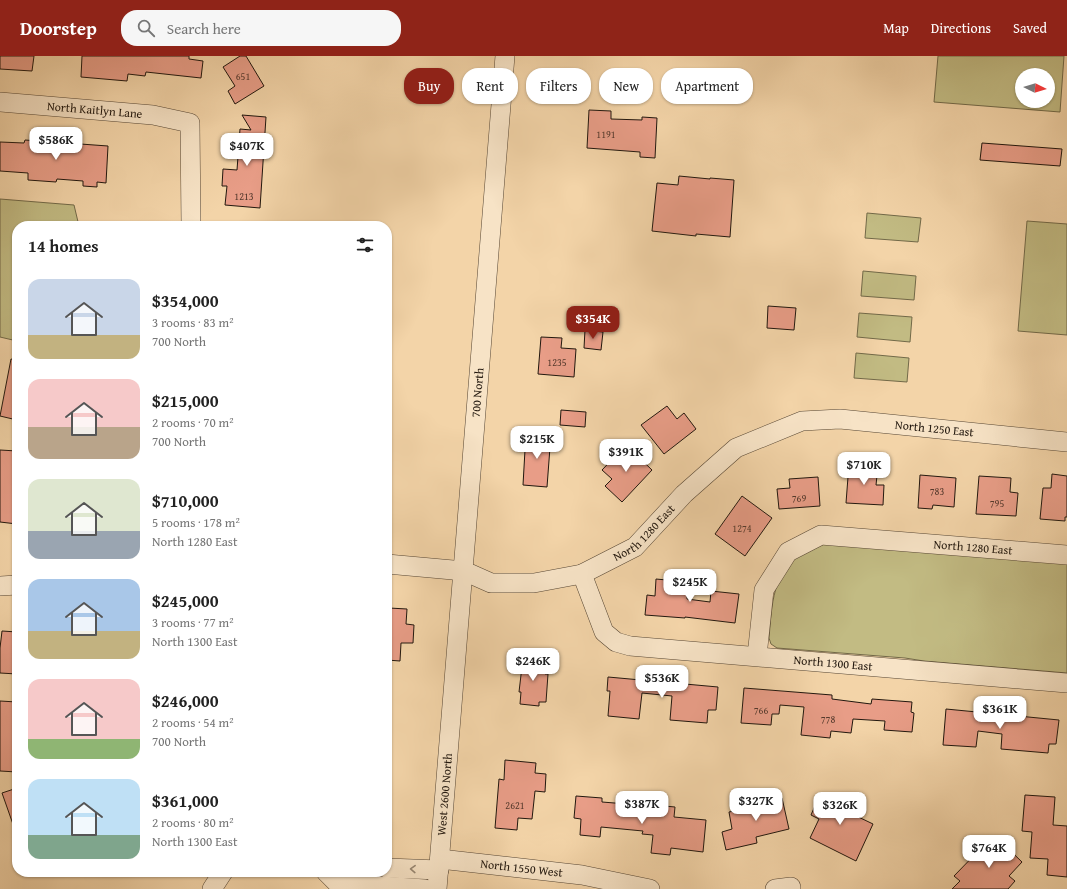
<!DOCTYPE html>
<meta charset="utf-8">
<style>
body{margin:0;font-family:"Gentium Book Plus",serif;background:#f6f6f6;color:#222;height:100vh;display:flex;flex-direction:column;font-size:15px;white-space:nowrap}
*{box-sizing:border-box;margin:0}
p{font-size:13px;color:#767676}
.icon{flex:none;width:22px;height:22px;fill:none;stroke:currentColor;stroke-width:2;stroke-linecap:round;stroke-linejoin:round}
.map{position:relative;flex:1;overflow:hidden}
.panel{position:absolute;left:12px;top:165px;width:380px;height:656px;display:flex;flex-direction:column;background:#fff;border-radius:16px;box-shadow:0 1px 3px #0004}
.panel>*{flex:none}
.banner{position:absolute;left:404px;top:12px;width:380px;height:36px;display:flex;gap:8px}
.needle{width:26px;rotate:95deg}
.buttons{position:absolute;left:1015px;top:12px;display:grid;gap:8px}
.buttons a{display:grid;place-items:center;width:40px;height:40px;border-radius:50%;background:#fff;box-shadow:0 1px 3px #0004;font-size:20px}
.price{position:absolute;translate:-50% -34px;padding:0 9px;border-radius:8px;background:#fff;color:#222;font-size:13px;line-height:26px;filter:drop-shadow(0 1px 2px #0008)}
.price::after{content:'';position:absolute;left:50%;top:24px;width:12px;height:9px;margin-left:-6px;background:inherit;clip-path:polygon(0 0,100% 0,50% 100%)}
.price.selected{background:#8f2418;color:#fff}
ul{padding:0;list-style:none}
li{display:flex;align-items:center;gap:12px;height:100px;padding:0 16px}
li span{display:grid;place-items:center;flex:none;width:112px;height:80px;border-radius:12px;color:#555}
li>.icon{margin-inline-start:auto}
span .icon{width:48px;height:48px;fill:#fffc;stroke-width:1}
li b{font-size:17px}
h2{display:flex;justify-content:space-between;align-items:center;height:48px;padding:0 16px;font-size:17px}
.pill{padding:0 14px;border-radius:16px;background:#fff;box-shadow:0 1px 3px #0004;font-size:14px;line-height:36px}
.pill.selected{background:#8f2418;color:#fff}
header{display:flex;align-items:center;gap:24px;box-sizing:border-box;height:56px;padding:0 20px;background:#8f2418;color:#fff}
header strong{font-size:19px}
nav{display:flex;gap:22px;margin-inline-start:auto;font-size:14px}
.search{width:280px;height:36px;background:#f6f6f6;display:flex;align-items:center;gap:10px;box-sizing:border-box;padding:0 14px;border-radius:16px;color:#767676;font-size:15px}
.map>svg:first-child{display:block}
</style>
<header>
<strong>Doorstep</strong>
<div class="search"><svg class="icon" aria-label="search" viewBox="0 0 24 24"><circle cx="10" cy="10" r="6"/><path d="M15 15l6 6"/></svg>Search here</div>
<nav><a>Map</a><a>Directions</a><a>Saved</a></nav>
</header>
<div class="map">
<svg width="1067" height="833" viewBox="0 0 1067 833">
<rect width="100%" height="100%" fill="#f3d4a8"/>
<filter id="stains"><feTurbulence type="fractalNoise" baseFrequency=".005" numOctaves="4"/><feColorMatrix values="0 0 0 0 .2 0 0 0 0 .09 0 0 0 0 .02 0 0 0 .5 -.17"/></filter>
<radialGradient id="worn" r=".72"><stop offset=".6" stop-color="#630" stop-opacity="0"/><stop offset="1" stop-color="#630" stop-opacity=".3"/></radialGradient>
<!-- green -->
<g fill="#c2bb83" stroke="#726948" fill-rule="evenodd">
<path d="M938 0H1064L1060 56 934 46ZM1022 19H1048V45H1022Z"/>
<polygon points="0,143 74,149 79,170 17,170 17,285 0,281"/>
<polygon points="867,157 921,162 918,186 865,182"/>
<polygon points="1027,165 1067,168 1067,279 1018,275"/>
<polygon points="863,215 916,220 914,244 861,240"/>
<polygon points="859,257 912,261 910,286 857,281"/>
<polygon points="856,297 909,302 907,326 854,322"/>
<path d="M825 488 1067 507V617L924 605 905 602 777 592 771 588 769 582C772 549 772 515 804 495 810 492 818 490 825 488Z"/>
</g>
<!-- building -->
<g fill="#e89d87" stroke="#21170e">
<polygon points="0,0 34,0 32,15 0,13"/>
<polygon points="82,0 189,0 189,3 203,5 201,22 146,16 145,20 128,18 127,25 81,21"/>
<polygon points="240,0 246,0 264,30 235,48 228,35 235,30 223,11"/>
<polygon points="589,54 611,55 611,63 642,64 642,61 657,62 655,102 640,101 640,96 587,92"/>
<polygon points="242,59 266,61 260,152 225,149 227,130 222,130 223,113 237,114 240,73 251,74"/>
<polygon points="25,84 108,90 106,127 97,126 97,131 83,130 83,125 57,123 56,126 28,124 28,117 0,115 0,86 24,87"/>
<polygon points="982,87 1062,93 1060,110 980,104"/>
<polygon points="679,120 710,123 710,122 734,124 730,181 696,178 696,180 652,175 657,127 678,129"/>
<polygon points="768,250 796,252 794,274 767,272"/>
<polygon points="585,274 603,276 601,294 584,292"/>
<polygon points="541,281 562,282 561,292 576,293 574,321 538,318"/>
<polygon points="11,303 17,304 17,364 0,360"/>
<polygon points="667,350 677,363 684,357 696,373 664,398 641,369"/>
<polygon points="561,354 586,356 585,371 560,369"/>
<polygon points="529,377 551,378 547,431 523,429 525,394 528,395"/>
<polygon points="626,389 652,414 622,446 605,430 612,423 602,414"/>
<polygon points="0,394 17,395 17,468 0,466"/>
<polygon points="849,408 878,410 876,429 884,429 883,449 846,447"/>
<polygon points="1052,418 1067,420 1067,461 1065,461 1065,465 1040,463 1043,432 1051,432"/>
<polygon points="920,419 956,422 954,451 933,449 932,453 918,452"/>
<polygon points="979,420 1011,422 1010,436 1018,437 1016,460 976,458"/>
<polygon points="818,421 820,450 779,453 777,433 790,432 789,423"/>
<polygon points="742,440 772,462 745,500 715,478"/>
<polygon points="656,523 688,526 687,543 710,546 711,535 739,538 735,567 685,561 685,562 645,559 647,539 655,540"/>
<polygon points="389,552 407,553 406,568 414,569 413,587 401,587 400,605 387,604 387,561 389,561"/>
<polygon points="2,575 17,576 17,618 0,617 0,592"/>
<polygon points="523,602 546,603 545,618 548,618 546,646 539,646 539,650 520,648 521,636 519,636"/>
<polygon points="608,621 718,631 716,654 708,654 707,667 670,664 672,640 642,637 639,663 608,660 610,635 607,635"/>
<polygon points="744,632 832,639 832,643 871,648 872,643 912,646 911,656 914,657 912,676 884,674 885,665 853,663 851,677 831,675 830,682 801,679 804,651 780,649 779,658 772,658 771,669 741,667"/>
<polygon points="0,645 17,646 17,716 0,715"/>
<polygon points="946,653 1059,664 1056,688 1049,688 1048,697 1001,693 1002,678 978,675 976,691 943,689"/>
<polygon points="505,704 536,707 535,717 546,718 545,736 535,735 532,763 518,762 517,774 495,772 499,723 504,724"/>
<polygon points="17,732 17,774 15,774 2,737"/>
<polygon points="769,737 771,744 782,742 789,773 756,781 757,787 726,794 722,776 732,773 729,756 753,751 751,741"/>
<polygon points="834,737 853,746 848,756 873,768 856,805 810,782 819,763 811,759 820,738 831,743"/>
<polygon points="1025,739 1055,741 1053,769 1067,770 1067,821 1047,819 1048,803 1030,802 1032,776 1022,775"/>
<polygon points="576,740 602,742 602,746 627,748 626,757 653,760 654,749 675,751 674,761 706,764 703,796 671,792 670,799 651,797 653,779 642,778 643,775 601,771 600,781 580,779 581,763 574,762"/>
<polygon points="997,782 1022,806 1009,820 1015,825 1008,833 952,833 960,825 954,820 986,787 989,790"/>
</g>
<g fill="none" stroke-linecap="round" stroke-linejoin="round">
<!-- minor casing -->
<g stroke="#564634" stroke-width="20">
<g id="minor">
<path id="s1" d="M0 46 153 59 190 67 191 170"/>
<path id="s2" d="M387 508 464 515 491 527H534L582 518 635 491 684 438 736 392 802 365 840 363 1067 386"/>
<path id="s3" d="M582 518 604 576 616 586 630 590 1067 627"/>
<polyline points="0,530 17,529"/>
<path id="s4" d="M757 600 764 534 788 496 821 479 1067 499"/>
<path id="s5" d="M440 803 582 819 650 833"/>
<polyline points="387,812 439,814"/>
<polyline points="326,816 337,827 425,833"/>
<polyline points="212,833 223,816"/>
<path id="s6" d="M437 833 505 0"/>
<polyline points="775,833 791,831 791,833"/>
</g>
</g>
<!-- minor -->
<use href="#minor" stroke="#f7e3c6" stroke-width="19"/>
</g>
<!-- one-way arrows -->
<defs><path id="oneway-chevron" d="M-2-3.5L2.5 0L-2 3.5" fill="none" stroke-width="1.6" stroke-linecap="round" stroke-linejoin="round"/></defs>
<use stroke="#978773" href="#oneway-chevron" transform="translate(413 813) rotate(-178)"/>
<g text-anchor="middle" stroke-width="3.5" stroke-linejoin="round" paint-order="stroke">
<!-- number labels -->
<g font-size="10" fill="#53382c">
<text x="243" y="24">651</text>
<text x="606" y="82">1191</text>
<text x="244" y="144">1213</text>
<text x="557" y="310">1235</text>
<text x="937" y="439">783</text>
<text x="799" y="446">769</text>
<text x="997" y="451">795</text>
<text x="742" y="476">1274</text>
<text x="761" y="658">766</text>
<text x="828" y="667">778</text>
<text x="515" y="753">2621</text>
</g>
<!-- street labels -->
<g font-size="12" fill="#21170e" stroke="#f7e3c6">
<text dy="4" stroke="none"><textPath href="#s1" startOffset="95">North Kaitlyn Lane</textPath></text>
<text dy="4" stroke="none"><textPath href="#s6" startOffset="498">700 North</textPath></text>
<text dy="4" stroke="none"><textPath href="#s2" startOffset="604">North 1250 East</textPath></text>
<text dy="4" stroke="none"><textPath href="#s2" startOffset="274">North 1280 East</textPath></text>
<text dy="4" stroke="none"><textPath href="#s4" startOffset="301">North 1280 East</textPath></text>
<text dy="4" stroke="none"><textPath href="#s3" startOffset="296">North 1300 East</textPath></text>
<text dy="4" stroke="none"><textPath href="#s6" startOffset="95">West 2600 North</textPath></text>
<text dy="4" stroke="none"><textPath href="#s5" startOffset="82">North 1550 West</textPath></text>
</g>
</g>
<rect width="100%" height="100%" filter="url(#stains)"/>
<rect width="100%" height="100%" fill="url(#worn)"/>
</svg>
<div class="buttons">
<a><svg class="needle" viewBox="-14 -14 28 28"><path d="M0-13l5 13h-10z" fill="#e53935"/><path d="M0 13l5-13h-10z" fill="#767676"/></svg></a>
</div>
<b class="price" style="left:56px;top:105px">$586K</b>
<b class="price" style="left:247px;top:111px">$407K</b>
<b class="price selected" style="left:593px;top:284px">$354K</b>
<b class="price" style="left:537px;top:404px">$215K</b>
<b class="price" style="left:626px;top:417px">$391K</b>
<b class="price" style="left:864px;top:430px">$710K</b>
<b class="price" style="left:690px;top:547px">$245K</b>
<b class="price" style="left:533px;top:626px">$246K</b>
<b class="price" style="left:662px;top:643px">$536K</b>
<b class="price" style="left:1000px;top:674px">$361K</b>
<b class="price" style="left:756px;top:766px">$327K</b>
<b class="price" style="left:642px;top:769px">$387K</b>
<b class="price" style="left:840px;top:770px">$326K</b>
<b class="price" style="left:989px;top:813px">$764K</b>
<div class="banner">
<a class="pill selected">Buy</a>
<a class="pill">Rent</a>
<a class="pill">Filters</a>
<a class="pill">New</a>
<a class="pill">Apartment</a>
</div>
<section class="panel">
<h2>14 homes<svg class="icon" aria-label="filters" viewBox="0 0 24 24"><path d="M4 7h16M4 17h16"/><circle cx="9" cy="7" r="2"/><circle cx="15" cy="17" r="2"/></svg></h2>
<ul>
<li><span style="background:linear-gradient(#c9d6e8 70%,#c2b280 0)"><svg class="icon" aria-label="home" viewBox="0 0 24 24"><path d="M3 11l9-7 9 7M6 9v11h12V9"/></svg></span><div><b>$354,000</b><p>3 rooms · 83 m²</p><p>700 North</p></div></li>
<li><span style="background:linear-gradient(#f6c9c9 60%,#b9a48a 0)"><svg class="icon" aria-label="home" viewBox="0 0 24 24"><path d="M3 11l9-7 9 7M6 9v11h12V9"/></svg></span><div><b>$215,000</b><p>2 rooms · 70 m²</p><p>700 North</p></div></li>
<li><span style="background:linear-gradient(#dfe7d0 65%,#9aa5b1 0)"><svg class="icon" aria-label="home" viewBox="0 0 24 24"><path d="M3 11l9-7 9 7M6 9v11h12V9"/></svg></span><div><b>$710,000</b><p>5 rooms · 178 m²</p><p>North 1280 East</p></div></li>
<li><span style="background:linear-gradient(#a9c7e8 65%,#c2b280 0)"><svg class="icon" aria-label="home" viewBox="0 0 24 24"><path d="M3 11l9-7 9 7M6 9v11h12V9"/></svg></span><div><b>$245,000</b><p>3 rooms · 77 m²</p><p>North 1300 East</p></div></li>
<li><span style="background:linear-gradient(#f6c9c9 75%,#8fb573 0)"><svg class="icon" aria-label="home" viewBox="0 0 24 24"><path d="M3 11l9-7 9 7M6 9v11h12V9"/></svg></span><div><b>$246,000</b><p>2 rooms · 54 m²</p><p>700 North</p></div></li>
<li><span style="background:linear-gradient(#bfe0f5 70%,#7fa58c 0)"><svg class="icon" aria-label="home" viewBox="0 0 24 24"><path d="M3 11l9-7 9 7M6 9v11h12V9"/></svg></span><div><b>$361,000</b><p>2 rooms · 80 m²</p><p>North 1300 East</p></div></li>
</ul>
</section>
</div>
